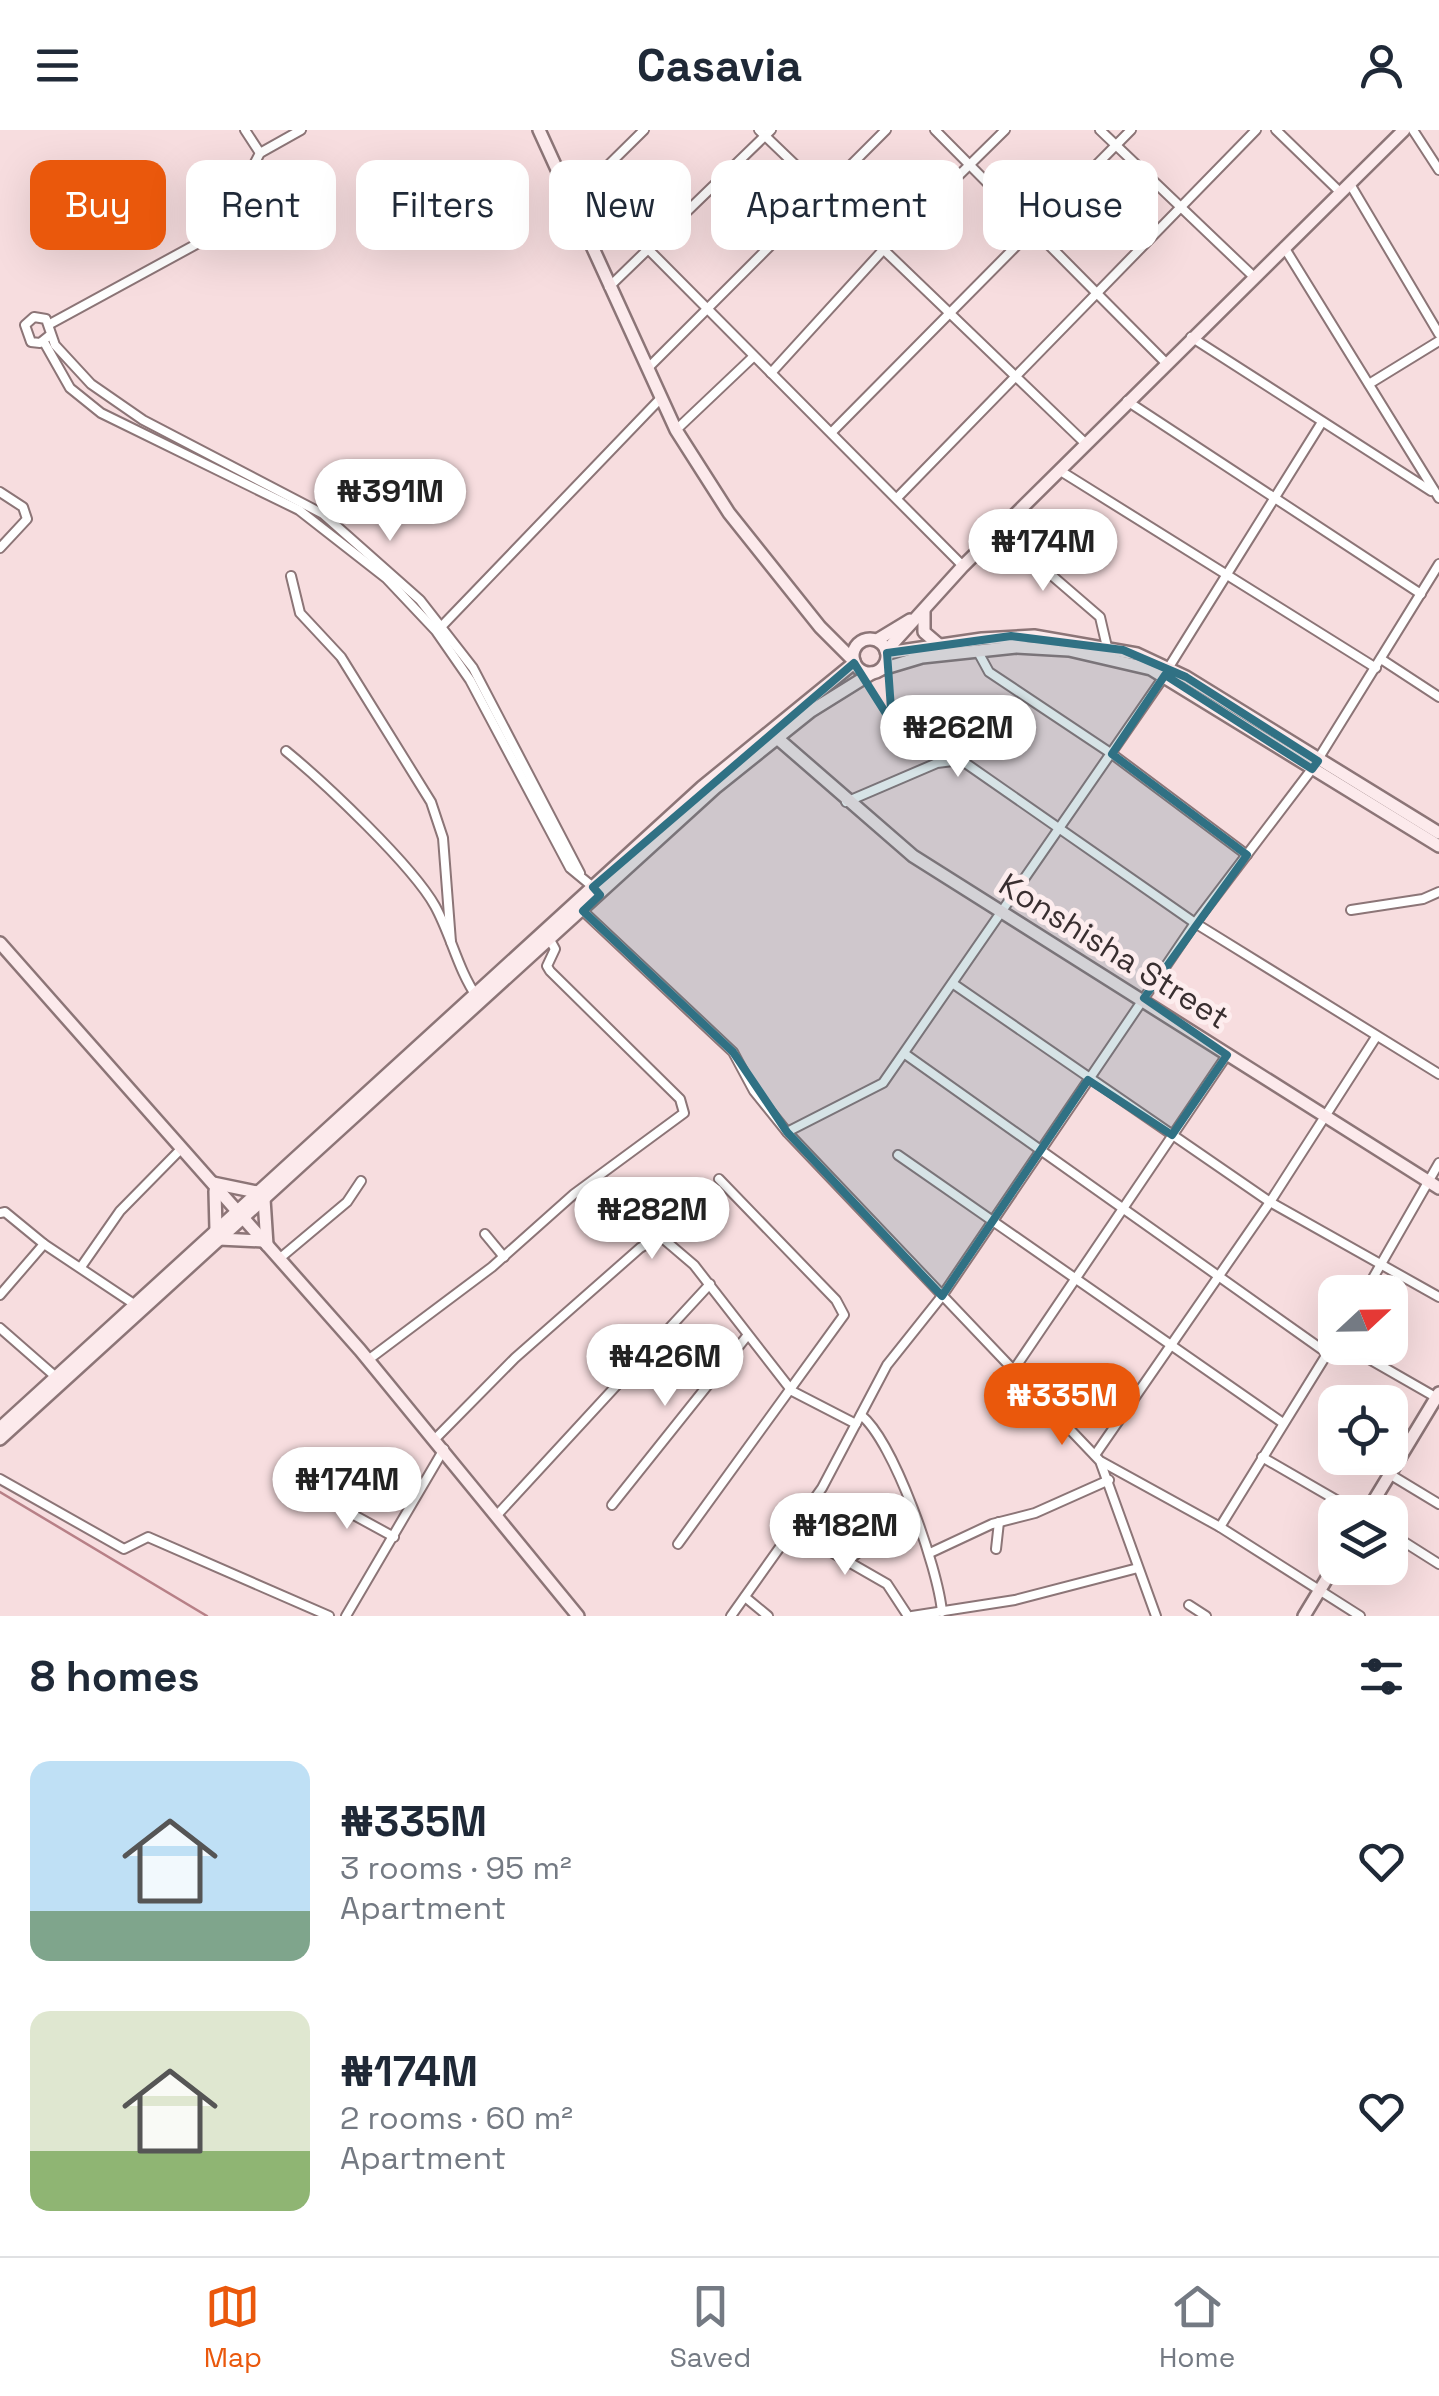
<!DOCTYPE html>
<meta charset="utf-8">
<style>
body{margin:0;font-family:"Space Grotesk",sans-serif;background:#f6f6f7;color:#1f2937;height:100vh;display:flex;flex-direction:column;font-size:38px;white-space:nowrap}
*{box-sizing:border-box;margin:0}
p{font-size:32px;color:#747a83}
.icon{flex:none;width:55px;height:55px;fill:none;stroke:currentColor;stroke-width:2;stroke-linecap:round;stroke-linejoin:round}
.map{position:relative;height:1486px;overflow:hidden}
.drawer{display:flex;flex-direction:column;background:#fff;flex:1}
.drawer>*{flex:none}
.guide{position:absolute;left:30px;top:30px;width:1380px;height:90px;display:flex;gap:20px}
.needle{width:65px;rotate:68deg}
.fabs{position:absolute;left:1318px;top:1145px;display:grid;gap:20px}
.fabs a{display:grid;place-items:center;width:90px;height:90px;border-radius:20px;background:#fff;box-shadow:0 10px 40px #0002;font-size:50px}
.price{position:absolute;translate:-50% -85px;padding:0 22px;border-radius:35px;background:#fff;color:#222;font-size:32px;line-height:65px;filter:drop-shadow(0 2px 5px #0008)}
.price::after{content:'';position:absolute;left:50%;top:60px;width:30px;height:22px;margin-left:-15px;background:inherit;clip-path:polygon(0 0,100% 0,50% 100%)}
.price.selected{background:#ea580c;color:#fff}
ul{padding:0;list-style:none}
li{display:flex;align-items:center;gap:30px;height:250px;padding:0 30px}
li span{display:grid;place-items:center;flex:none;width:280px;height:200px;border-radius:20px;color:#555}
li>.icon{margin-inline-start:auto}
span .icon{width:120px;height:120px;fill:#fffc;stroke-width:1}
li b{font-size:42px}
h2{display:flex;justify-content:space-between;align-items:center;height:120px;padding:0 30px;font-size:42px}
.pill{padding:0 35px;border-radius:20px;background:#fff;box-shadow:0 10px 40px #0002;font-size:35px;line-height:90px}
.pill.selected{background:#ea580c;color:#fff}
header{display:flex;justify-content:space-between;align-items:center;height:130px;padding:0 30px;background:#fff;font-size:45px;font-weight:800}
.tabs{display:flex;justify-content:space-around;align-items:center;height:140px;border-top:2px solid #e0e1e3;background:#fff;font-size:28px;color:#747a83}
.tabs a{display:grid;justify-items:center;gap:5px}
.tabs .selected{color:#ea580c}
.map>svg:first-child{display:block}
</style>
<header><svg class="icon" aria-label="menu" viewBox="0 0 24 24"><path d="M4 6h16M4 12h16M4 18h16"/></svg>Casavia<svg class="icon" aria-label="person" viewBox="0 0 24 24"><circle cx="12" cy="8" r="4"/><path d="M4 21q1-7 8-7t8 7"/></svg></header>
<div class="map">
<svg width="1439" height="1486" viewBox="0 0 1439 1486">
<rect width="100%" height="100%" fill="#f7dddf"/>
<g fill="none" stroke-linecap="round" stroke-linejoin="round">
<!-- stream -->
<polyline stroke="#b78087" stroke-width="2.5" points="0,1362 207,1486"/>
<!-- street casing -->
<g stroke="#8c7577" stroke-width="12">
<g id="street">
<polyline points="245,0 260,23"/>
<polyline points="759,0 1086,314"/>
<polyline points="935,0 1166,233"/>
<polyline points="1100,0 1253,146"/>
<polyline points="1276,0 1341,63"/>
<polyline points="1413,0 1439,40"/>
<polyline points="1350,54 1439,204"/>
<polyline points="571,72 644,0"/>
<polyline points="1284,117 1439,368"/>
<polyline points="649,120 963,436"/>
<polyline points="609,157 771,0"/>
<polyline points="50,194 204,110 225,90 260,23 301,0"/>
<polyline points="50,205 40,213 31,212 25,195 34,187 46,189 55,215 91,254 143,290 323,384 420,470 473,538 580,743"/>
<polyline points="1191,207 1431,361"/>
<polyline points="44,212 70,258 101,283 299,380 386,448 436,501 470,550 570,738 593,757"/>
<polyline points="648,238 886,0"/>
<polyline points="771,243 884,119 1005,0"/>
<polyline points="1369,254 1439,211"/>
<polyline points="1127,271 1421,464"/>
<polyline points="676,300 753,227"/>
<polyline points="832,302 1131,0"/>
<polyline points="1059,340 1376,538"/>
<polyline points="0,362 23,377 27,389 0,418"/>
<polyline points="897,368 1256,0"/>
<polyline points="999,400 1100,487 1107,517"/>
<polyline points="291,446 300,483 341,527 431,672 443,708 451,812"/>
<polyline points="440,498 661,268"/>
<polyline points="977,520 989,542 1112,624 1247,725"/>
<polyline points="1381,529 1439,567"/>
<polyline points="1169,537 1322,292"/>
<path d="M286 621C325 653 412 735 435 776 451 805 458 840 477 867"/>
<polyline points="846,672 937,633 961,630 1195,793 1439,944"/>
<polyline points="1351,780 1423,769 1439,762"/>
<polyline points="583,781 733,922 754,961 787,1002 1100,1331 1156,1486"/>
<polyline points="955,855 1270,1072 1439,1167"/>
<polyline points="905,924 1327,1223"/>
<polyline points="787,1002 883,953 1165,545"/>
<polyline points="898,1025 1283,1293"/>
<polyline points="0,1083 5,1082 44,1114 134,1174"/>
<polyline points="485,1104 504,1127"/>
<polyline points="279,1129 347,1072 361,1051"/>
<polyline points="81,1137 120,1081 181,1019"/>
<polyline points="1365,1162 1439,1033"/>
<polyline points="0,1165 44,1114"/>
<polyline points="0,1198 56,1247"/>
<polyline points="1350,1218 1439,1269"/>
<polyline points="368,1230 492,1137 574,1064 684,983 680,969 550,841 547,836 555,819 550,810"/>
<polyline points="1015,1238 1227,925"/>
<path d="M861 1285C894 1312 938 1438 942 1482"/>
<polyline points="435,1309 515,1228 640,1118 660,1106 694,1135 792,1261 856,1294"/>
<polyline points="1095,1325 1270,1072 1376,907"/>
<polyline points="1262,1327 1357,1382"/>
<polyline points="1102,1332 1220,1397 1360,1486"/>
<polyline points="1391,1345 1439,1374"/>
<polyline points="0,1349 124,1419 148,1407 329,1486"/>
<polyline points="308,1367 330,1372 394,1407"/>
<polyline points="612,1375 747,1206"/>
<polyline points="498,1384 710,1154"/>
<polyline points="1220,1397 1335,1211"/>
<polyline points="793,1400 887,1454 908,1486"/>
<polyline points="1390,1403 1439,1434"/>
<polyline points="678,1414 844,1185 836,1170 719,1049"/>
<polyline points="996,1419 999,1392"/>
<polyline points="930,1423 992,1394 1035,1383 1109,1350"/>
<polyline points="850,1429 912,1380"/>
<polyline points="745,1467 768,1486"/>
<polyline points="1189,1475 1206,1486"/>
<polyline points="346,1486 444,1319"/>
<polyline points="731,1486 822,1358 887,1235 942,1166 1195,793 1312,639 1439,434"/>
<polyline points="912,1486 1015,1470 1138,1438"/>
</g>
</g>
<!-- secondary casing -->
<g stroke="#8c7577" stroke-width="16">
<g id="secondary">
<polyline points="539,0 676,300 729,383 820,497 854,531"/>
<polyline points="924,481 924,502 938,514"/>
<circle cx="870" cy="526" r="17"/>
<polyline points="877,510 910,490"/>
<polyline points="886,521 963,436 1404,0"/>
<polyline points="887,523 982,509 1034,506 1137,524 1186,547 1439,703"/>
<polyline points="882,539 922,527 1016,517 1069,520 1151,539 1439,716"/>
<polyline points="776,607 913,726 1439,1058"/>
<polyline points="0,813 360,1220 578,1486"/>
<polyline points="213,1053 257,1062"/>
<polyline points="215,1061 216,1100"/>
<polyline points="264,1069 267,1115"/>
<polyline points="219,1109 263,1111"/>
<polyline points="0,1298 702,657 854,533"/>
<polyline points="0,1309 715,658 811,581 872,543"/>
<polyline points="1367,1382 1439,1263"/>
<polyline points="1304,1486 1335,1435"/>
</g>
</g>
<!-- street -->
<use href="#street" stroke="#fff" stroke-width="8"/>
<!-- secondary -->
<use href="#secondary" stroke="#fceaec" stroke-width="11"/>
</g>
<!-- marked area -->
<path fill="#307184" fill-opacity="0.2" stroke="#307184" stroke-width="8" stroke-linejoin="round" d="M1011 506 1123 520 1186 547 1318 631 1312 639 1165 545 1112 624 1247 725 1144 868 1227 925 1172 1005 1088 950 942 1166 787 1002 733 922 583 781 600 765 593 757 854 533 892 593 887 523Z"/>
<g text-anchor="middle" stroke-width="10" stroke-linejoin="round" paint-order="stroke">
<!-- street labels -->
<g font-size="32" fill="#392f30" stroke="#fdedee">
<text transform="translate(1114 821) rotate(32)" y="11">Konshisha Street</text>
</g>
</g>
</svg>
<div class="fabs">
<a><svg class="needle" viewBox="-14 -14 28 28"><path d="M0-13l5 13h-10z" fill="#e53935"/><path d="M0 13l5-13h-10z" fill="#747a83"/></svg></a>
<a><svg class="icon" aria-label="locate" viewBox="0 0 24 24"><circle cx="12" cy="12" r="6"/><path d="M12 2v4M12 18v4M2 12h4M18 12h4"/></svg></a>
<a><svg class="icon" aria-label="layers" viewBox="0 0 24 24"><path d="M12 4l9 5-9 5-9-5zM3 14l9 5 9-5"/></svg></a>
</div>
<b class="price" style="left:390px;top:414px">₦391M</b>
<b class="price" style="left:1043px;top:464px">₦174M</b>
<b class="price" style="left:958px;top:650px">₦262M</b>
<b class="price" style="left:652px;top:1132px">₦282M</b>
<b class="price" style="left:665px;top:1279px">₦426M</b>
<b class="price selected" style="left:1062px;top:1318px">₦335M</b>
<b class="price" style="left:347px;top:1402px">₦174M</b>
<b class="price" style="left:845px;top:1448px">₦182M</b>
<div class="guide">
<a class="pill selected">Buy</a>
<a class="pill">Rent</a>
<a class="pill">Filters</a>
<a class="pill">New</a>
<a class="pill">Apartment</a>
<a class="pill">House</a>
</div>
</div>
<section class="drawer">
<h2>8 homes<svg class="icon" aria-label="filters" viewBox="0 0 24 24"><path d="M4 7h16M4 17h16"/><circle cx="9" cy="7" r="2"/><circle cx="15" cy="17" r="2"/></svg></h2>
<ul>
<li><span style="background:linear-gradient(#bfe0f5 75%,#7fa58c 0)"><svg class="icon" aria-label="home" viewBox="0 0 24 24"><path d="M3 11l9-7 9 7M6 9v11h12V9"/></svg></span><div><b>₦335M</b><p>3 rooms · 95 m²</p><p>Apartment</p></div><svg class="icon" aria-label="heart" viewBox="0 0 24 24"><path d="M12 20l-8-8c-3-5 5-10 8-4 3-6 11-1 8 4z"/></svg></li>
<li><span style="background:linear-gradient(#dfe7d0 70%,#8fb573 0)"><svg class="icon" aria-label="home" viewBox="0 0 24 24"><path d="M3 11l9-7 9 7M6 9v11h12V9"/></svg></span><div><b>₦174M</b><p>2 rooms · 60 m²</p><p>Apartment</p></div><svg class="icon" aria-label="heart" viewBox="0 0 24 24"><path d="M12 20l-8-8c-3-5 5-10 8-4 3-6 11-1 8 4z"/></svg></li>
</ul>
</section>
<nav class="tabs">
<a class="selected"><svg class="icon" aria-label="map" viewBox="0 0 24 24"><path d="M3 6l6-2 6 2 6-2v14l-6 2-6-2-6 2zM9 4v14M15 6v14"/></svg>Map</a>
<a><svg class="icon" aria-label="saved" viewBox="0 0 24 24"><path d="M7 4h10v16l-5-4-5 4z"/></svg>Saved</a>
<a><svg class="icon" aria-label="home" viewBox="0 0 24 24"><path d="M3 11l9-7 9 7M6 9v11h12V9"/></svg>Home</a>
</nav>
